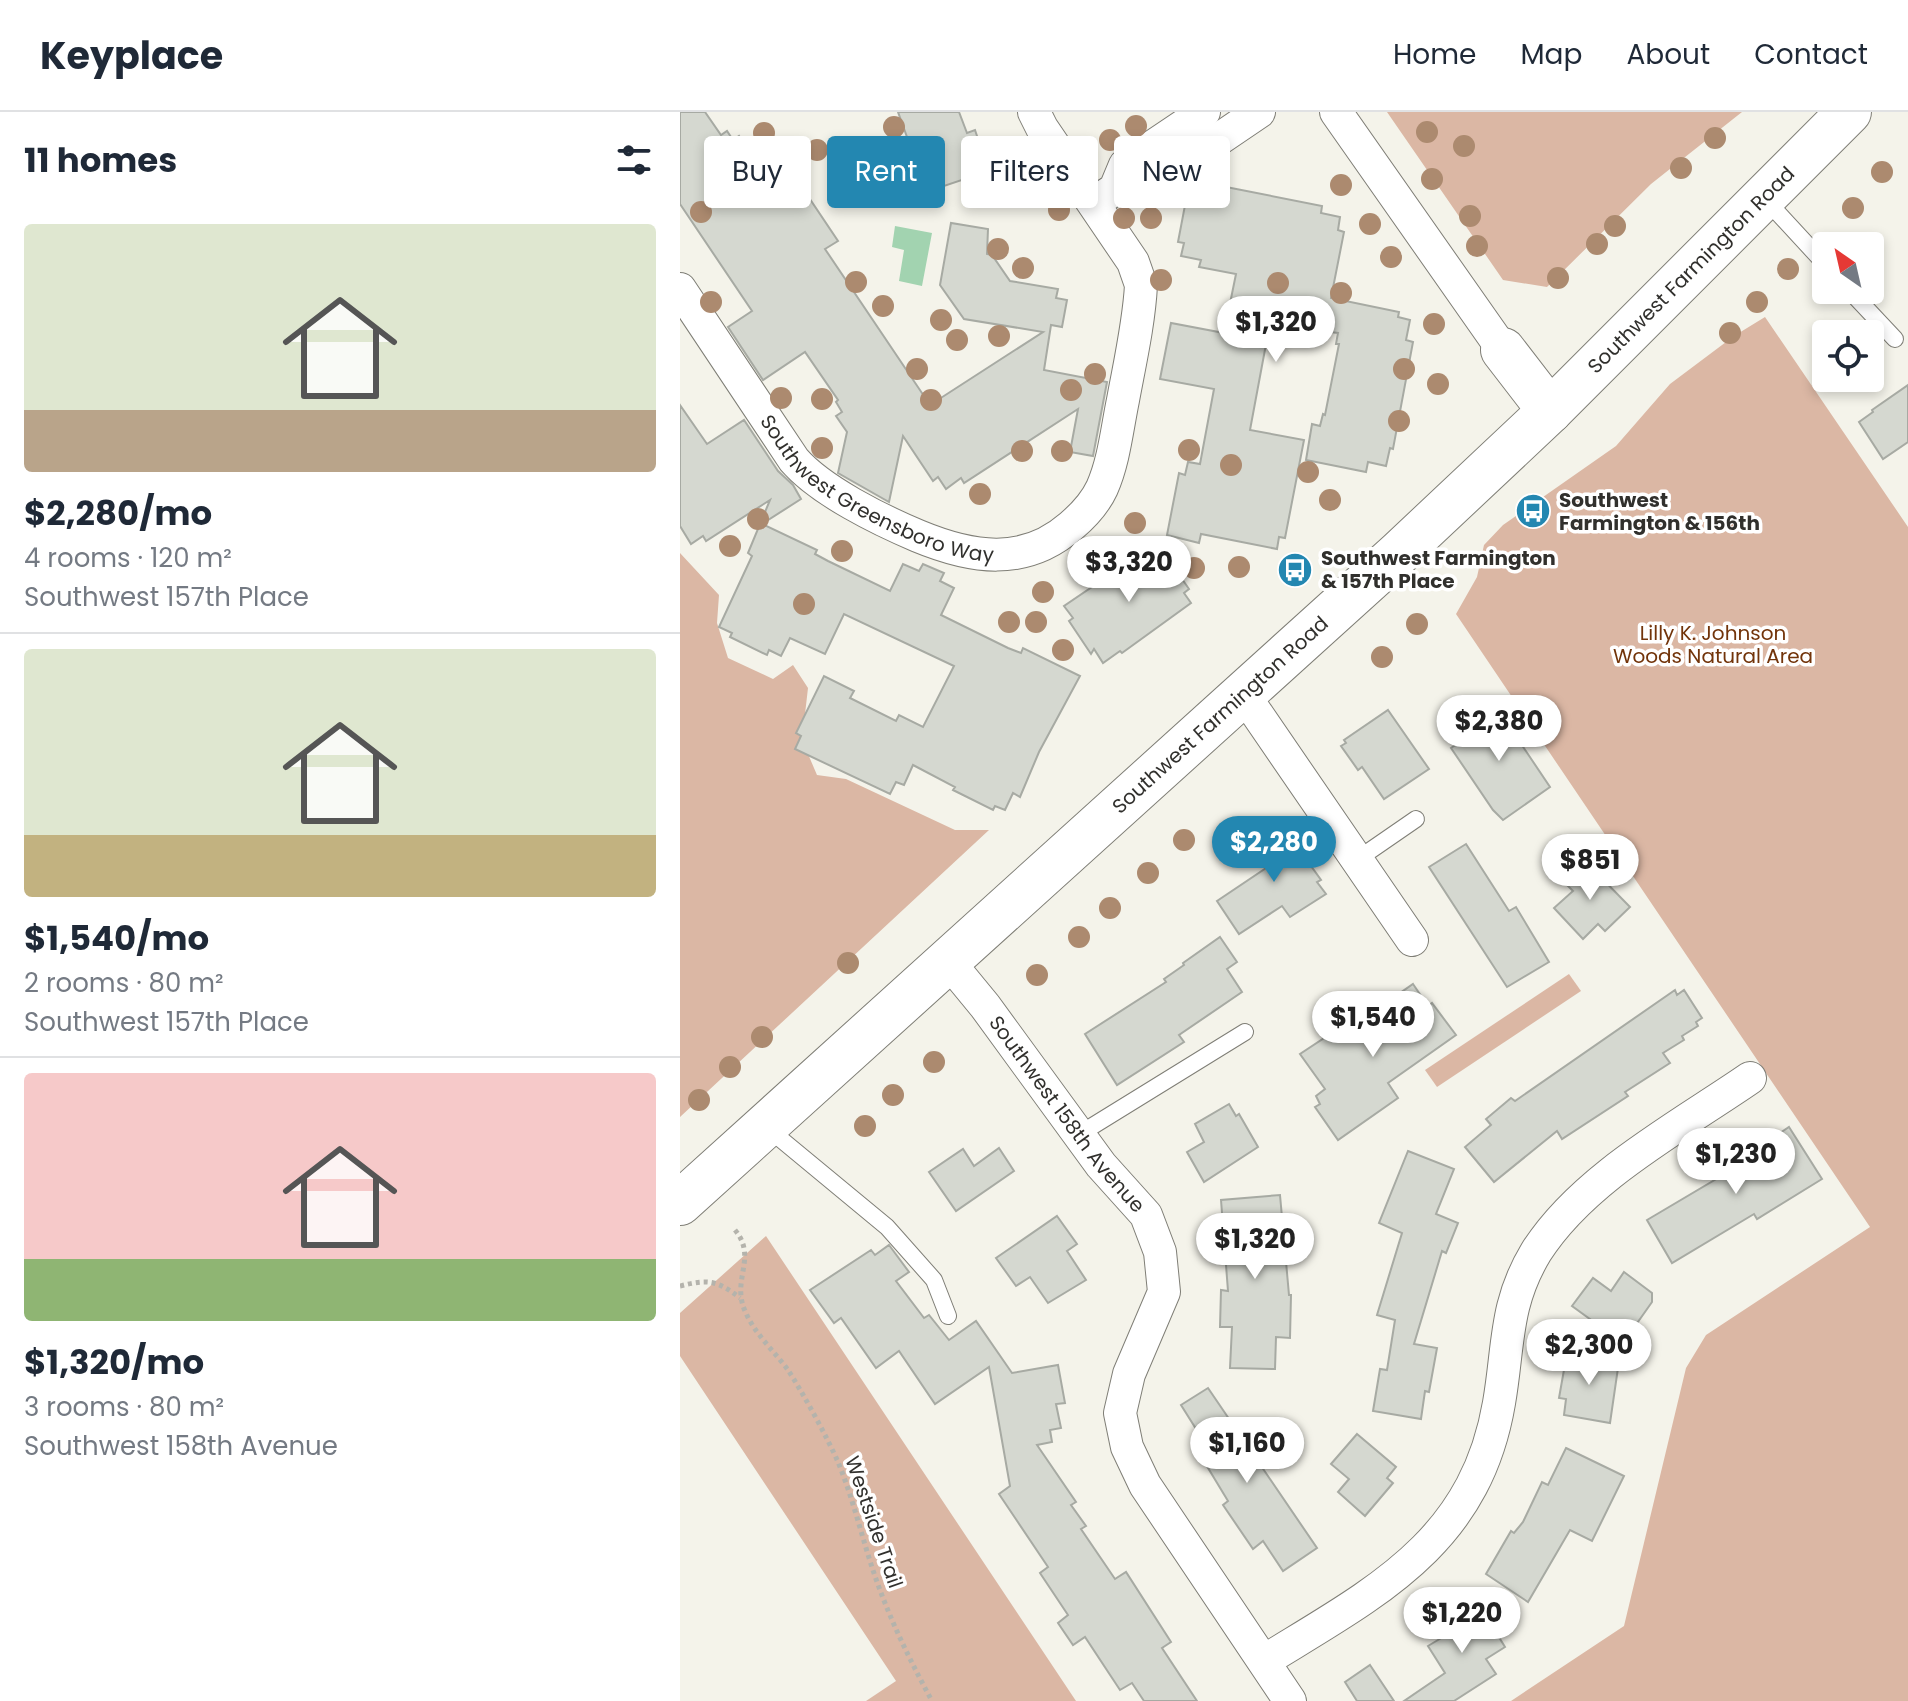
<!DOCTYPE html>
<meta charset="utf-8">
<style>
body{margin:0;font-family:Poppins,sans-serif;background:#f6f6f7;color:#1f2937;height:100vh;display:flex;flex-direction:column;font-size:30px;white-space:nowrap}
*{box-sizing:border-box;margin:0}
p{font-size:26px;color:#747a83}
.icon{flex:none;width:44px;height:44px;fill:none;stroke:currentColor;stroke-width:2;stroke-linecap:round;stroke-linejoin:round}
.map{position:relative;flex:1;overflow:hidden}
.side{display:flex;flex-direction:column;background:#fff;width:680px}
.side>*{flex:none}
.top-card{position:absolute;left:24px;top:24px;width:760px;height:72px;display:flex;gap:16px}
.needle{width:52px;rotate:326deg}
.buttons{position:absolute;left:1132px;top:120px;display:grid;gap:16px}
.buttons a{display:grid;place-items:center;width:72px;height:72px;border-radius:8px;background:#fff;box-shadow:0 4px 12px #0003;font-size:40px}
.price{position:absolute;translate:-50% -68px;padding:0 18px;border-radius:28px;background:#fff;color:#222;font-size:26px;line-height:52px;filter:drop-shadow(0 2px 4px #0008)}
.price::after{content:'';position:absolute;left:50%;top:48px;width:24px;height:18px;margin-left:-12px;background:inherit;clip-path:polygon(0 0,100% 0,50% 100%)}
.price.current{background:#2387b1;color:#fff}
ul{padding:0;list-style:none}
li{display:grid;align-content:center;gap:16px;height:424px;padding:0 24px}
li+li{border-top:2px solid #e0e1e3}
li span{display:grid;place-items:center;height:248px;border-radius:8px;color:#555}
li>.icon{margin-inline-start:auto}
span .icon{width:144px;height:144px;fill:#fffc;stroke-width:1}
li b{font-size:34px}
h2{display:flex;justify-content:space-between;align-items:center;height:96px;padding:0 24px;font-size:34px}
.tag{padding:0 28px;border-radius:8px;background:#fff;box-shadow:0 4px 12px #0003;font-size:28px;line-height:72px}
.tag.current{background:#2387b1;color:#fff}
header{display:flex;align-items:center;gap:48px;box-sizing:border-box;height:112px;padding:0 40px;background:#fff;border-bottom:2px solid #e0e1e3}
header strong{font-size:38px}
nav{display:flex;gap:44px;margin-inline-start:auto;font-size:28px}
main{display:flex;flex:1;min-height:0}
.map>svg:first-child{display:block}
</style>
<header>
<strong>Keyplace</strong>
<nav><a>Home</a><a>Map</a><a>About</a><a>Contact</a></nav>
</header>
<main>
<section class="side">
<h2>11 homes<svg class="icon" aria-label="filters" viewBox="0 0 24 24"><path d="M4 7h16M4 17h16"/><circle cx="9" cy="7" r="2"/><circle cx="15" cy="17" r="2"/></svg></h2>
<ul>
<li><span style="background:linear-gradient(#dfe7d0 75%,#b9a48a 0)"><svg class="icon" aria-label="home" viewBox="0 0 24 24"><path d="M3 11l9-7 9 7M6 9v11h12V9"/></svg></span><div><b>$2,280/mo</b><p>4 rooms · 120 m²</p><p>Southwest 157th Place</p></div></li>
<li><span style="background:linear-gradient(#dfe7d0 75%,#c2b280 0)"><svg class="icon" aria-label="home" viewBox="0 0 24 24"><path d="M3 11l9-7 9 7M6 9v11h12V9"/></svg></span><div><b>$1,540/mo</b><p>2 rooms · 80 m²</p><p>Southwest 157th Place</p></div></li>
<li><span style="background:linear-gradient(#f6c9c9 75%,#8fb573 0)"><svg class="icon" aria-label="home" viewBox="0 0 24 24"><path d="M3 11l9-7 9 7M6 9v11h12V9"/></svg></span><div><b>$1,320/mo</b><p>3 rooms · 80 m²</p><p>Southwest 158th Avenue</p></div></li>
</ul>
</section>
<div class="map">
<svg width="1228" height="1589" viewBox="0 0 1228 1589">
<rect width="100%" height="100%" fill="#f4f3ea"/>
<!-- green -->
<g fill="#dbb7a4">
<polygon points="707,0 1062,0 971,72 867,175 823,168"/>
<polygon points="1085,205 1228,415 1228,1589 831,1589 944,1514 1006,1256 1026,1223 1190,1115 776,502 797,465 804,433 823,413 936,334 990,272 1054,224"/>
<polygon points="0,441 39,483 37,511 48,546 93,567 113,553 128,576 122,628 137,663 166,667 275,718 309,718 0,1005"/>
<polygon points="889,862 901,879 757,975 745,958"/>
<polygon points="86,1124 396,1589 186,1589 216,1569 0,1244 0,1201"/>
</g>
<!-- water -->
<polygon fill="#a2d3b0" points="215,114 252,121 242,174 219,169 224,138 212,135"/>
<!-- building -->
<g fill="#d5d8d0" stroke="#a7aaa3" stroke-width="2">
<polygon points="0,0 25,0 41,23 47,19 53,28 59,24 87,66 107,53 158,129 145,137 250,293 363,220 284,207 260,173 271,111 308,117 307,142 312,143 330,169 378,177 376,186 387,188 382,215 371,213 364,258 427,270 413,344 390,340 398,297 284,371 281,366 266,377 258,365 253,369 223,324 209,390 158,361 167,320 156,304 162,300 156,290 158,288 125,240 83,268 48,215 72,199 0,92"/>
<polygon points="218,0 279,0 287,21 295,18 307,54 295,58 297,63 258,76 257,71 245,75"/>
<polygon points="536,73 642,94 641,101 660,105 658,118 664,120 651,186 719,200 718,205 730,208 726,228 733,230 713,337 710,336 706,354 688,350 686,360 626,348 632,312 640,314 643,302 645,303 659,232 656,232 658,221 649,220 651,211 592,200 570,318 624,328 605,426 599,425 597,437 521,422 519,431 487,423 499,361 505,363 508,350 520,352 534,277 480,267 491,211 544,221 556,162 519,155 521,148 501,144 504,131 498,130 506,88 512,90 515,76 534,80"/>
<polygon points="1228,273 1228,330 1203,347 1179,310 1193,300 1192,298"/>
<polygon points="0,293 27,332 64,308 98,359 113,373 121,387 82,412 137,438 135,442 148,449 210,479 223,452 239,459 243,452 264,461 260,469 274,476 261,503 328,536 341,541 343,536 400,564 359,640 340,685 333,681 325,698 315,694 313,698 273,678 275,675 233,653 224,673 216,670 210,682 115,637 121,624 116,621 144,564 174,579 170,586 216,609 219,603 243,615 274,554 164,502 145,542 110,526 101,544 89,538 87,543 50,525 52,521 39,515 72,444 68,441 90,388 26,429 23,424 11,432 0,414"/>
<polygon points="477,431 509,477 504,481 511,491 442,541 440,539 423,551 414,537 411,542 389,509 393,506 384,494"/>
<polygon points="813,590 870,675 823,708 813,698 771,636 787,625 778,614"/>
<polygon points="708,598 749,657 704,687 682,655 678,658 661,634 666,631 664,628"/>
<polygon points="600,711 641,768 637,770 646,782 610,805 602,794 559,822 537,789 592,752 576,728"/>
<polygon points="786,732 829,799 836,795 869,850 827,875 749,755"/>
<polygon points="905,749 950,795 925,819 918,812 903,827 874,796 893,779 883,769"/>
<polygon points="540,825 557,850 547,857 562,880 499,923 504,930 437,973 405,922 486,870 484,867 504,853 503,851"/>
<polygon points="733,872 748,894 752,891 776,923 708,971 718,986 658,1028 635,995 640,992 636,984 645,977 620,942 667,911 670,916"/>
<polygon points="995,878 997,883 1004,878 1022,906 1016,910 1018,914 1002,924 1004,928 983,941 990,951 945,980 948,984 882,1027 877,1019 814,1070 785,1035 811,1013 806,1007 831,986 835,989"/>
<polygon points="549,992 556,1004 559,1002 578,1035 524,1070 507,1040 524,1030 515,1012"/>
<polygon points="1109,1015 1142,1067 1077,1107 1074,1102 992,1151 967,1108 1048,1060 1046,1058 1080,1037 1079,1035"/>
<polygon points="319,1036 334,1059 276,1099 249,1060 283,1037 294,1054"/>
<polygon points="728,1039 774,1057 756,1102 778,1111 766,1141 762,1139 734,1232 757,1236 749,1280 745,1279 741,1307 693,1299 700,1257 707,1258 715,1208 697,1203 722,1121 699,1111"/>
<polygon points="600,1083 609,1183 611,1183 610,1226 596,1225 595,1257 550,1256 552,1215 540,1215 541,1178 548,1179 541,1088"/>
<polygon points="377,1104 397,1132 387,1139 406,1168 368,1191 350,1165 336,1174 316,1146"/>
<polygon points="209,1133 229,1160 216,1169 244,1206 249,1203 269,1228 296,1209 332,1261 378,1253 385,1291 376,1292 381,1316 370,1318 372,1330 357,1333 396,1390 391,1393 406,1414 401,1417 435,1467 446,1460 491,1530 482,1536 517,1589 464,1589 452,1571 440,1578 405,1525 393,1533 378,1511 388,1503 360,1461 368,1455 319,1382 330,1374 309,1255 255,1292 219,1239 196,1256 161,1206 154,1211 130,1178 191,1138 195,1143"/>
<polygon points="944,1160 972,1181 972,1190 943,1231 892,1194 913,1166 931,1179"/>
<polygon points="887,1241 939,1249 930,1311 884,1303 886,1287 879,1286"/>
<polygon points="528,1276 637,1436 603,1459 583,1429 573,1437 543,1393 548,1389 519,1341 528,1336 501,1293"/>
<polygon points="677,1322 716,1355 707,1366 713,1371 685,1404 658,1380 669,1367 651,1352"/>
<polygon points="886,1336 944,1364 912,1429 890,1418 848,1490 806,1462 831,1419 834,1421 843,1410 862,1370 868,1373"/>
<polygon points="794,1485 825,1535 806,1547 816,1562 774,1589 724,1589 765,1561 748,1534 773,1519 764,1503"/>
<polygon points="690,1553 714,1589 677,1589 665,1570"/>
</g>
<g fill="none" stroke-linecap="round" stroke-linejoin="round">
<!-- lane casing -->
<g stroke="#7f7e76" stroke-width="18">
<g id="lane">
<polyline points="1085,87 1146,153"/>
<polyline points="1169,178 1215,227"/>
<polyline points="678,747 736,707"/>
<polyline points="86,1015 207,1115 254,1168 268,1204"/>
<polyline points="398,1023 565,920"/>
</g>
</g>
<!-- street casing -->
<g stroke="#7f7e76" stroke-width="34">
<g id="street">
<polyline points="656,0 823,238"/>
<polyline points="435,77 464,78 579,0"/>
<polyline points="420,87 435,77 445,53 524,0"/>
<path id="s1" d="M0 177 114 348C141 379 200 408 238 424 291 446 344 455 391 414 404 403 415 391 422 376 434 349 437 317 443 288 450 250 459 211 461 173L453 150 362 16 354 0"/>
<polyline points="564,583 732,828"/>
<path id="s2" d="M268 849 305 894 421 1053 466 1103 480 1140 484 1180 449 1262 440 1301 447 1335 465 1373 610 1589"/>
<path d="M584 1549C694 1481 795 1432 819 1291 829 1234 824 1193 856 1140 903 1066 999 1015 1070 966"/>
</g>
</g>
<!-- secondary casing -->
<g stroke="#7f7e76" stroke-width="46">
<polyline id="secondary" points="823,238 870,299"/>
</g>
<!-- primary casing -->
<g stroke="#7f7e76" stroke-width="46">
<g id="primary">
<path id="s3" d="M0 1091 719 441 870 299 1169 0"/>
</g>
</g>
<!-- path -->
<g stroke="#b4b3ac" stroke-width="5" stroke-dasharray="4 4" stroke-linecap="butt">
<path d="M55 1118C78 1146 51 1167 65 1199 74 1221 94 1239 108 1258 123 1281 147 1325 158 1350 175 1391 184 1436 200 1478 214 1516 233 1554 252 1589"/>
<path d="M0 1174C28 1167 37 1168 60 1186"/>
</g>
<!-- lane -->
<use href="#lane" stroke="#fff" stroke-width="16"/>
<!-- street -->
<use href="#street" stroke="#fff" stroke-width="32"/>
<!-- secondary -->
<use href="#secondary" stroke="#fff" stroke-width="44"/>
<!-- primary -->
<use href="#primary" stroke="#fff" stroke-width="44"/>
</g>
<!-- trees -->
<g fill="#ac8a6f">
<circle cx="456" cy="14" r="11"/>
<circle cx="214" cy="15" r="11"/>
<circle cx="747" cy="20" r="11"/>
<circle cx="84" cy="21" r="11"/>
<circle cx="1035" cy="26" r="11"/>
<circle cx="430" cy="28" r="11"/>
<circle cx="784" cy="34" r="11"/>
<circle cx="102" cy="37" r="11"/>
<circle cx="137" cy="38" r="11"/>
<circle cx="199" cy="44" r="11"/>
<circle cx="1001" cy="56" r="11"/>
<circle cx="1202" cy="60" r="11"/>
<circle cx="752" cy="67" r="11"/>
<circle cx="60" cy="69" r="11"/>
<circle cx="201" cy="70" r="11"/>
<circle cx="661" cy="73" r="11"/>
<circle cx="349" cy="74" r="11"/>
<circle cx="1173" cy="96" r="11"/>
<circle cx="379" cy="98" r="11"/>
<circle cx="21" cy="100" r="11"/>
<circle cx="790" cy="104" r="11"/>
<circle cx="444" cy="106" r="11"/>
<circle cx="471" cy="106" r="11"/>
<circle cx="690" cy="112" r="11"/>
<circle cx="935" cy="114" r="11"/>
<circle cx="917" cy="132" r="11"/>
<circle cx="797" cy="134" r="11"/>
<circle cx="318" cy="137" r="11"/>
<circle cx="711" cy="145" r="11"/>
<circle cx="343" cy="156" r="11"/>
<circle cx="1108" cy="157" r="11"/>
<circle cx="878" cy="166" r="11"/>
<circle cx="481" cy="168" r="11"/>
<circle cx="176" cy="170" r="11"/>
<circle cx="598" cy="171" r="11"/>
<circle cx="661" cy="181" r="11"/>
<circle cx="31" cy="190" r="11"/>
<circle cx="1077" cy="190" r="11"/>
<circle cx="203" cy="194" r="11"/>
<circle cx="261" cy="208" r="11"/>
<circle cx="754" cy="212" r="11"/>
<circle cx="1050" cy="221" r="11"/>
<circle cx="319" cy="224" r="11"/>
<circle cx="277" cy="228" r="11"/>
<circle cx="237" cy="257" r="11"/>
<circle cx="724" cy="257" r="11"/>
<circle cx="415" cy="262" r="11"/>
<circle cx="758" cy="272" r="11"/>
<circle cx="391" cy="278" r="11"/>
<circle cx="101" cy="286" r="11"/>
<circle cx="142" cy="287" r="11"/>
<circle cx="251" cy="288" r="11"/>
<circle cx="719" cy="309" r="11"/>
<circle cx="142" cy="336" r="11"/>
<circle cx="509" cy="338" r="11"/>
<circle cx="342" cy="339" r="11"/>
<circle cx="382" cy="339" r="11"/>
<circle cx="551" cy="353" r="11"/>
<circle cx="628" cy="360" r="11"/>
<circle cx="300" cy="382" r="11"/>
<circle cx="650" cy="388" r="11"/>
<circle cx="78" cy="407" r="11"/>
<circle cx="455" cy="411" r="11"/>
<circle cx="50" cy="434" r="11"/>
<circle cx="162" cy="439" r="11"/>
<circle cx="434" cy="441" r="11"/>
<circle cx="559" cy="455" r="11"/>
<circle cx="514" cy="456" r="11"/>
<circle cx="424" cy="465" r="11"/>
<circle cx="363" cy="480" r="11"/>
<circle cx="124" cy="492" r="11"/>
<circle cx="329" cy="510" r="11"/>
<circle cx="356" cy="510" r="11"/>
<circle cx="737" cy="512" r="11"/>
<circle cx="383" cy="538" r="11"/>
<circle cx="702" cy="545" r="11"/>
<circle cx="504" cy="728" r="11"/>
<circle cx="468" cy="761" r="11"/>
<circle cx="430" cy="796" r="11"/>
<circle cx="399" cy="825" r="11"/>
<circle cx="168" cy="851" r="11"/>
<circle cx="357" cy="863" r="11"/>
<circle cx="82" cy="925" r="11"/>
<circle cx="254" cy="950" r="11"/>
<circle cx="50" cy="955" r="11"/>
<circle cx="213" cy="983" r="11"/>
<circle cx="19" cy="988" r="11"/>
<circle cx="185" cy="1014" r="11"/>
</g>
<!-- icons -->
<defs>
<g id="bus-disc" transform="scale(1.8)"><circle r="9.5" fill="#2387b1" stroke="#fff"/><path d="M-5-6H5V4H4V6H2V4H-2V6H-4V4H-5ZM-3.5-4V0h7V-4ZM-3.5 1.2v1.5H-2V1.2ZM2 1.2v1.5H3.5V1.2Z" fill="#fff"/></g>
</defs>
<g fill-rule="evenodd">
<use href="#bus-disc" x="853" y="399"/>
<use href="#bus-disc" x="615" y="458"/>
</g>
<g text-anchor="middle" stroke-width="7" stroke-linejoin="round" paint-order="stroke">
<!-- street labels -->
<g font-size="20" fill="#31302d" stroke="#fff">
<text dy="7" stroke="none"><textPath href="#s3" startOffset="1376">Southwest Farmington Road</textPath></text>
<text dy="7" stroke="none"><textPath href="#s1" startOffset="292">Southwest Greensboro Way</textPath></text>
<text dy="7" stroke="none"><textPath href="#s3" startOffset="728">Southwest Farmington Road</textPath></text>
<text dy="7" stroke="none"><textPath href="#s2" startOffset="194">Southwest 158th Avenue</textPath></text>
<text transform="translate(194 1410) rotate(71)" y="7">Westside Trail</text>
</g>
<!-- poi labels -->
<g font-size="20" font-weight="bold" fill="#31302d" stroke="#fff" text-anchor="start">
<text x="879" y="395">Southwest<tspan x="879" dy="23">Farmington &amp; 156th</tspan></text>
<text x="641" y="453">Southwest Farmington<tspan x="641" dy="23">&amp; 157th Place</tspan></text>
</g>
<!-- park labels -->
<g font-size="20" fill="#72340a" stroke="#fff">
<text x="1033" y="528">Lilly K. Johnson<tspan x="1033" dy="23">Woods Natural Area</tspan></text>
</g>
</g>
</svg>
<div class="buttons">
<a><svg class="needle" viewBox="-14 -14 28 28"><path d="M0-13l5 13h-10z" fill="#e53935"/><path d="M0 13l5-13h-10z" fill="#747a83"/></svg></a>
<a><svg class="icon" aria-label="locate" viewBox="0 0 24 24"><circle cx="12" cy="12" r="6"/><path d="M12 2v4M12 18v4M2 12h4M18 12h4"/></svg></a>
</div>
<b class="price" style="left:596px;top:252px">$1,320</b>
<b class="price" style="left:449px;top:492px">$3,320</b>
<b class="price" style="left:819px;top:651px">$2,380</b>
<b class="price current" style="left:594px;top:772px">$2,280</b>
<b class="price" style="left:910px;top:790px">$851</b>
<b class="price" style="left:693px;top:947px">$1,540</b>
<b class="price" style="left:1056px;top:1084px">$1,230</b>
<b class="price" style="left:575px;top:1169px">$1,320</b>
<b class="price" style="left:909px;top:1275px">$2,300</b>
<b class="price" style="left:567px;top:1373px">$1,160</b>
<b class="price" style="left:782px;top:1543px">$1,220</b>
<div class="top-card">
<a class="tag">Buy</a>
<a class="tag current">Rent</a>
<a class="tag">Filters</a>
<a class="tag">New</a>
</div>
</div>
</main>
